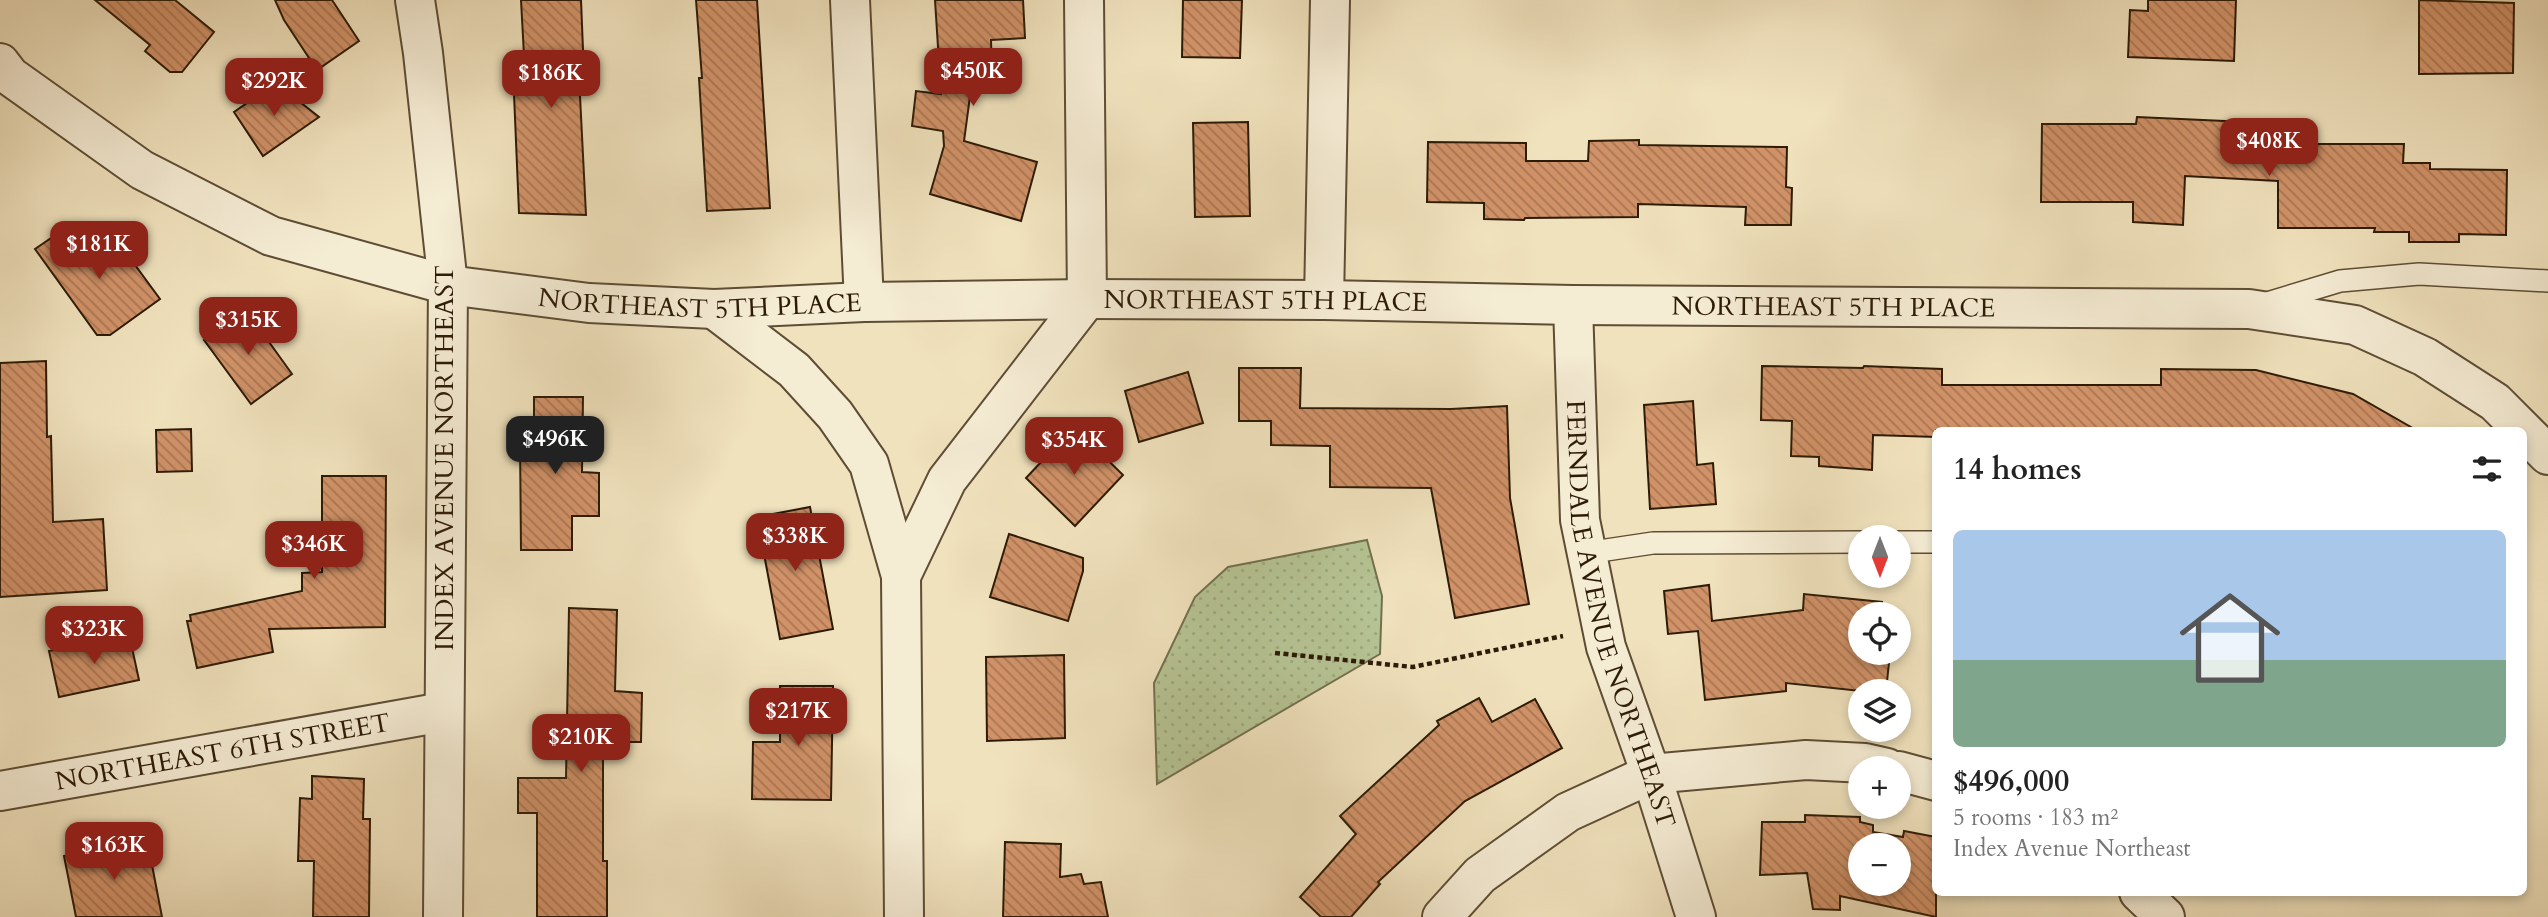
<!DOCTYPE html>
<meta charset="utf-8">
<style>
body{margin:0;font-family:Cardo,serif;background:#f6f6f6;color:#222;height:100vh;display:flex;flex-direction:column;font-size:26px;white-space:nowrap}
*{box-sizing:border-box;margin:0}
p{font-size:23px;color:#767676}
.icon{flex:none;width:38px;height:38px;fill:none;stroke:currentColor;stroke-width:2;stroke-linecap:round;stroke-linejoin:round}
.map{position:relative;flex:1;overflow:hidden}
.drawer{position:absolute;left:1932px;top:427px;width:595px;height:469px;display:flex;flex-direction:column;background:#fff;border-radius:10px;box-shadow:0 4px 10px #0003}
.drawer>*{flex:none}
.needle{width:46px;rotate:180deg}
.fabs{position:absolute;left:1848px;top:525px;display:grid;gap:14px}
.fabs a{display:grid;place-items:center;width:63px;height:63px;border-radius:50%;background:#fff;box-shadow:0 4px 10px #0003;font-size:35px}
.price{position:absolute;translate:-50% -60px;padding:0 16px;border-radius:14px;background:#8f2418;color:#fff;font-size:23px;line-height:46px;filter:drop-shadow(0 2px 4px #0008)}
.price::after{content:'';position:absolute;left:50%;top:42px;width:21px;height:16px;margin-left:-10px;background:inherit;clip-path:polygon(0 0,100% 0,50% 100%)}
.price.active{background:#222;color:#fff}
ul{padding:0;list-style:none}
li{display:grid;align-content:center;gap:14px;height:371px;padding:0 21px}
li span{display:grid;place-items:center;height:217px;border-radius:10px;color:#555}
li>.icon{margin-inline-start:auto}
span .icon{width:126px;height:126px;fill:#fffc;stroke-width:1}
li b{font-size:30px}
h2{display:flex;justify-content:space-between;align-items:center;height:84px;padding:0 21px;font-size:30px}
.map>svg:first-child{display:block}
</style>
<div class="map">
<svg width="2548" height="917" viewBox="0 0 2548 917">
<defs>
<pattern id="park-dots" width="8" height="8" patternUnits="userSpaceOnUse" patternTransform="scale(1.75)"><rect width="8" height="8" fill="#b6c494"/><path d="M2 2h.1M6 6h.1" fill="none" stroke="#9da87e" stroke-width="1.8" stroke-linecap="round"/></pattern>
<pattern id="building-back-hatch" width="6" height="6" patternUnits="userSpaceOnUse" patternTransform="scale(1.75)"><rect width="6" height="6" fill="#d19268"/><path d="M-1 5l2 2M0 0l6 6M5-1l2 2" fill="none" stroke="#aa7654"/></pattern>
</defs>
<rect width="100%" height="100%" fill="#f0e2bd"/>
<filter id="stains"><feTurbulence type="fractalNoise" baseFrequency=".00286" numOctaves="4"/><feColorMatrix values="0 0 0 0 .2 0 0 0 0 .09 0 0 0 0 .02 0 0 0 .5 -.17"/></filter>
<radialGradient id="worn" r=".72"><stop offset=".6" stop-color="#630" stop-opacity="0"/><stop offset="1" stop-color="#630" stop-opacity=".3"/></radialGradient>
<!-- park -->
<polygon fill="url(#park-dots)" stroke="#72704e" stroke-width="2" points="1367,540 1382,596 1380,654 1157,784 1154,683 1195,597 1228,567"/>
<!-- building -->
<g fill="url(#building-back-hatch)" stroke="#2d1b07" stroke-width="2" fill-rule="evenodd">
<polygon points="95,0 175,0 214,32 182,72 170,72 145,51 150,45"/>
<polygon points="275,0 332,0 359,41 317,70 284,20"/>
<polygon points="521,0 581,0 584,75 579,76 586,215 519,213 514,94 526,93"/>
<polygon points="696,0 757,0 770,208 707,211 699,78 702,78"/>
<polygon points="935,0 1023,0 1025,38 991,40 992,73 973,74 964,141 1037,162 1021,221 930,194 944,146 943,131 912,126 916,91 941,94"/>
<polygon points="1183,0 1242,0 1240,58 1182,57"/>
<polygon points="2148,0 2236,0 2234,61 2128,57 2130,10 2148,11"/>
<polygon points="2419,0 2514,3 2513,73 2419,74"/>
<polygon points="276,83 319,117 263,156 234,112"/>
<polygon points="2137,117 2268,123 2267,144 2404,144 2403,163 2430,163 2430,169 2507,170 2506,235 2459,234 2459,242 2409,242 2409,232 2374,232 2375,228 2278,228 2278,181 2185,176 2183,225 2133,222 2133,202 2041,202 2042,124 2136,124"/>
<polygon points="1248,122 1250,216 1195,217 1193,123"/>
<polygon points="1639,140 1639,145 1787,147 1786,187 1792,188 1791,225 1745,225 1746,207 1638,204 1638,217 1525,218 1524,220 1484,219 1484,203 1427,202 1428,142 1526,143 1526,161 1588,161 1589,141"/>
<polygon points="63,230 91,251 113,235 160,299 110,335 97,335 35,249"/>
<polygon points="246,310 292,374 251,404 204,340"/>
<polygon points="46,361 47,437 51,436 53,522 103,519 107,590 0,597 0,363"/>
<polygon points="1762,366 1863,368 1864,366 1942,369 1942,385 2161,385 2161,369 2256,370 2353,394 2416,430 1936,430 1936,437 1873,435 1872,470 1819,466 1819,457 1791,456 1792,421 1761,420"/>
<polygon points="1239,368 1301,368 1300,408 1451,409 1507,406 1510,498 1529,604 1455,618 1431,488 1330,487 1330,446 1271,445 1271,421 1239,421"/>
<polygon points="1188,372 1203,423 1139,442 1125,391"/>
<polygon points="534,397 583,397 582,472 599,473 599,516 572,516 572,550 521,550 520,442 534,442"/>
<polygon points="1693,401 1697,465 1713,463 1716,504 1650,509 1644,405"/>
<polygon points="1074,427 1123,475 1075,526 1026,478"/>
<polygon points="191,429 192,471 157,472 156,430"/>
<polygon points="322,476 386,476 385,627 269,629 273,652 197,668 187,621 191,621 190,615 302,591 302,573 322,572"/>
<polygon points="810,507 833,629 780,639 757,517"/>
<polygon points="1009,534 1083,558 1083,571 1068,621 990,597"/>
<polygon points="1709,585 1712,621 1803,610 1804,594 1882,602 1881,614 1860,614 1860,653 1890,653 1886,691 1861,691 1786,683 1786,691 1705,700 1698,631 1668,634 1664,591"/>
<polygon points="569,608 617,610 615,691 642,693 641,742 603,742 603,861 607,861 607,917 537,917 537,813 518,813 518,778 566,778"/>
<polygon points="129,634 139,680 59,697 49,651"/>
<polygon points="1064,655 1065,738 987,741 986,657"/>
<polygon points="780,686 833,686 831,800 752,799 753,742 780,742"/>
<polygon points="1479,698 1492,722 1535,699 1562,748 1465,801 1378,882 1380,884 1351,917 1321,917 1300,897 1356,834 1340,816 1439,725 1437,721"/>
<polygon points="312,776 364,779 363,819 370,819 369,917 313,917 314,861 298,861 300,798 312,799"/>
<path d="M1805 815 1860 817V822L1873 825V832L1903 837 1904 831 1936 837V917L1840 896V910L1813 909 1807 873 1760 875 1762 822H1805ZM1860 845H1899V884H1860Z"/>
<polygon points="147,839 162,917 76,917 64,856"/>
<polygon points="1005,842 1061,844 1060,877 1081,874 1084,884 1101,882 1108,917 1003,917"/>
</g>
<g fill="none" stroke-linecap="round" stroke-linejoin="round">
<!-- lane casing -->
<g stroke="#5e4d34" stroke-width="24">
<g id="lane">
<polyline points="2264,304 2340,281 2419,274 2548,281"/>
<polyline points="1899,542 1936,542"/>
<polyline points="1586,553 1653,543 1860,542"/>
</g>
</g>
<!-- street casing -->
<g stroke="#5e4d34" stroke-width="42">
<g id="street">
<polyline points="415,0 423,53 448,285 443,917"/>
<polyline points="850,0 864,302"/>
<path id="s1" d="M0 63 10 76 142 170 271 236 448 285 589 303 714 309 864 302 1087 299 1324 300 1573 305 2249 309 2355 325 2425 357 2495 402 2548 455"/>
<polyline points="1324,300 1330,0"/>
<path id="s2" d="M1573 305 1580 520 1606 647 1651 774 1696 917"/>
<polyline points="714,309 794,370 835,415 869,464 901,576"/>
<polyline points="1899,771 1936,781"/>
<path id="s3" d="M0 791 443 712"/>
<polyline points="2139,892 2165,917"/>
<polyline points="904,917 901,576 947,480 1087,299 1084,0"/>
<polyline points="1442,917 1480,875 1568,812 1651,774 1806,760 1865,763 1887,768"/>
</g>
</g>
<!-- path -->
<polyline stroke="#2d1b07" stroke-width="4.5" stroke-dasharray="5 3.5" stroke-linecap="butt" points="1275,653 1413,667 1563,636"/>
<!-- lane -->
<use href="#lane" stroke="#f5ecd4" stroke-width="21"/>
<!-- street -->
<use href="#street" stroke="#f5ecd4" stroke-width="38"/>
</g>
<g text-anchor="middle" stroke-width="7" stroke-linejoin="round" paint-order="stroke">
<!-- street labels -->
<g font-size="26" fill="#2d1b07" stroke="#f5ecd4">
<text dy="9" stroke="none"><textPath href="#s1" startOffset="760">NORTHEAST 5TH PLACE</textPath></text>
<text dy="9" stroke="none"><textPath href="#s1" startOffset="1326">NORTHEAST 5TH PLACE</textPath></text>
<text dy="9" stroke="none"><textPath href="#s1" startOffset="1894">NORTHEAST 5TH PLACE</textPath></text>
<text transform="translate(444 458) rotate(-90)" y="9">INDEX AVENUE NORTHEAST</text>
<text dy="9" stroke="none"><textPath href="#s2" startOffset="315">FERNDALE AVENUE NORTHEAST</textPath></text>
<text dy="9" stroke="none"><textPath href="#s3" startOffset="226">NORTHEAST 6TH STREET</textPath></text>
</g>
</g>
<rect width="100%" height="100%" filter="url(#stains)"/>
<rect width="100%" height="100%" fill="url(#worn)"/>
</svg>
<div class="fabs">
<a><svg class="needle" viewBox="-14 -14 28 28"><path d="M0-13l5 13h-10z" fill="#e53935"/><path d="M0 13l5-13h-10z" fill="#767676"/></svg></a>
<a><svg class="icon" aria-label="locate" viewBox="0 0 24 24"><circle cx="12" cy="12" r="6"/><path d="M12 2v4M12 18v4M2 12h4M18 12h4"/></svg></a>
<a><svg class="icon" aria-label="layers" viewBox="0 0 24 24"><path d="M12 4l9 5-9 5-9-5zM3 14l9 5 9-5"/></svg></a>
<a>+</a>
<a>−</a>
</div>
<b class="price" style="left:973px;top:108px">$450K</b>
<b class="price" style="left:551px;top:110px">$186K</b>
<b class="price" style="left:274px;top:118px">$292K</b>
<b class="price" style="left:2269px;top:178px">$408K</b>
<b class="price" style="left:99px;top:281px">$181K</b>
<b class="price" style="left:248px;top:357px">$315K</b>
<b class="price active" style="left:555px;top:476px">$496K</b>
<b class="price" style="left:1074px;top:477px">$354K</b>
<b class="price" style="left:795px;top:573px">$338K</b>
<b class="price" style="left:314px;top:581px">$346K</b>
<b class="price" style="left:94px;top:666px">$323K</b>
<b class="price" style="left:798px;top:748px">$217K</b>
<b class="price" style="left:581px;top:774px">$210K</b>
<b class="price" style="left:114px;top:882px">$163K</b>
<section class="drawer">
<h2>14 homes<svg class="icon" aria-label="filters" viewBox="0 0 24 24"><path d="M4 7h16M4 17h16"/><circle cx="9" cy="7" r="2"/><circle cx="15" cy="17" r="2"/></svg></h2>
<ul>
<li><span style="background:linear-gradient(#a9c7e8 60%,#7fa58c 0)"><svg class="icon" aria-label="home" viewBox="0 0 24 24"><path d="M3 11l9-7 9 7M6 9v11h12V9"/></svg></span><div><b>$496,000</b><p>5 rooms · 183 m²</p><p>Index Avenue Northeast</p></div></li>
</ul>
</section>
</div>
